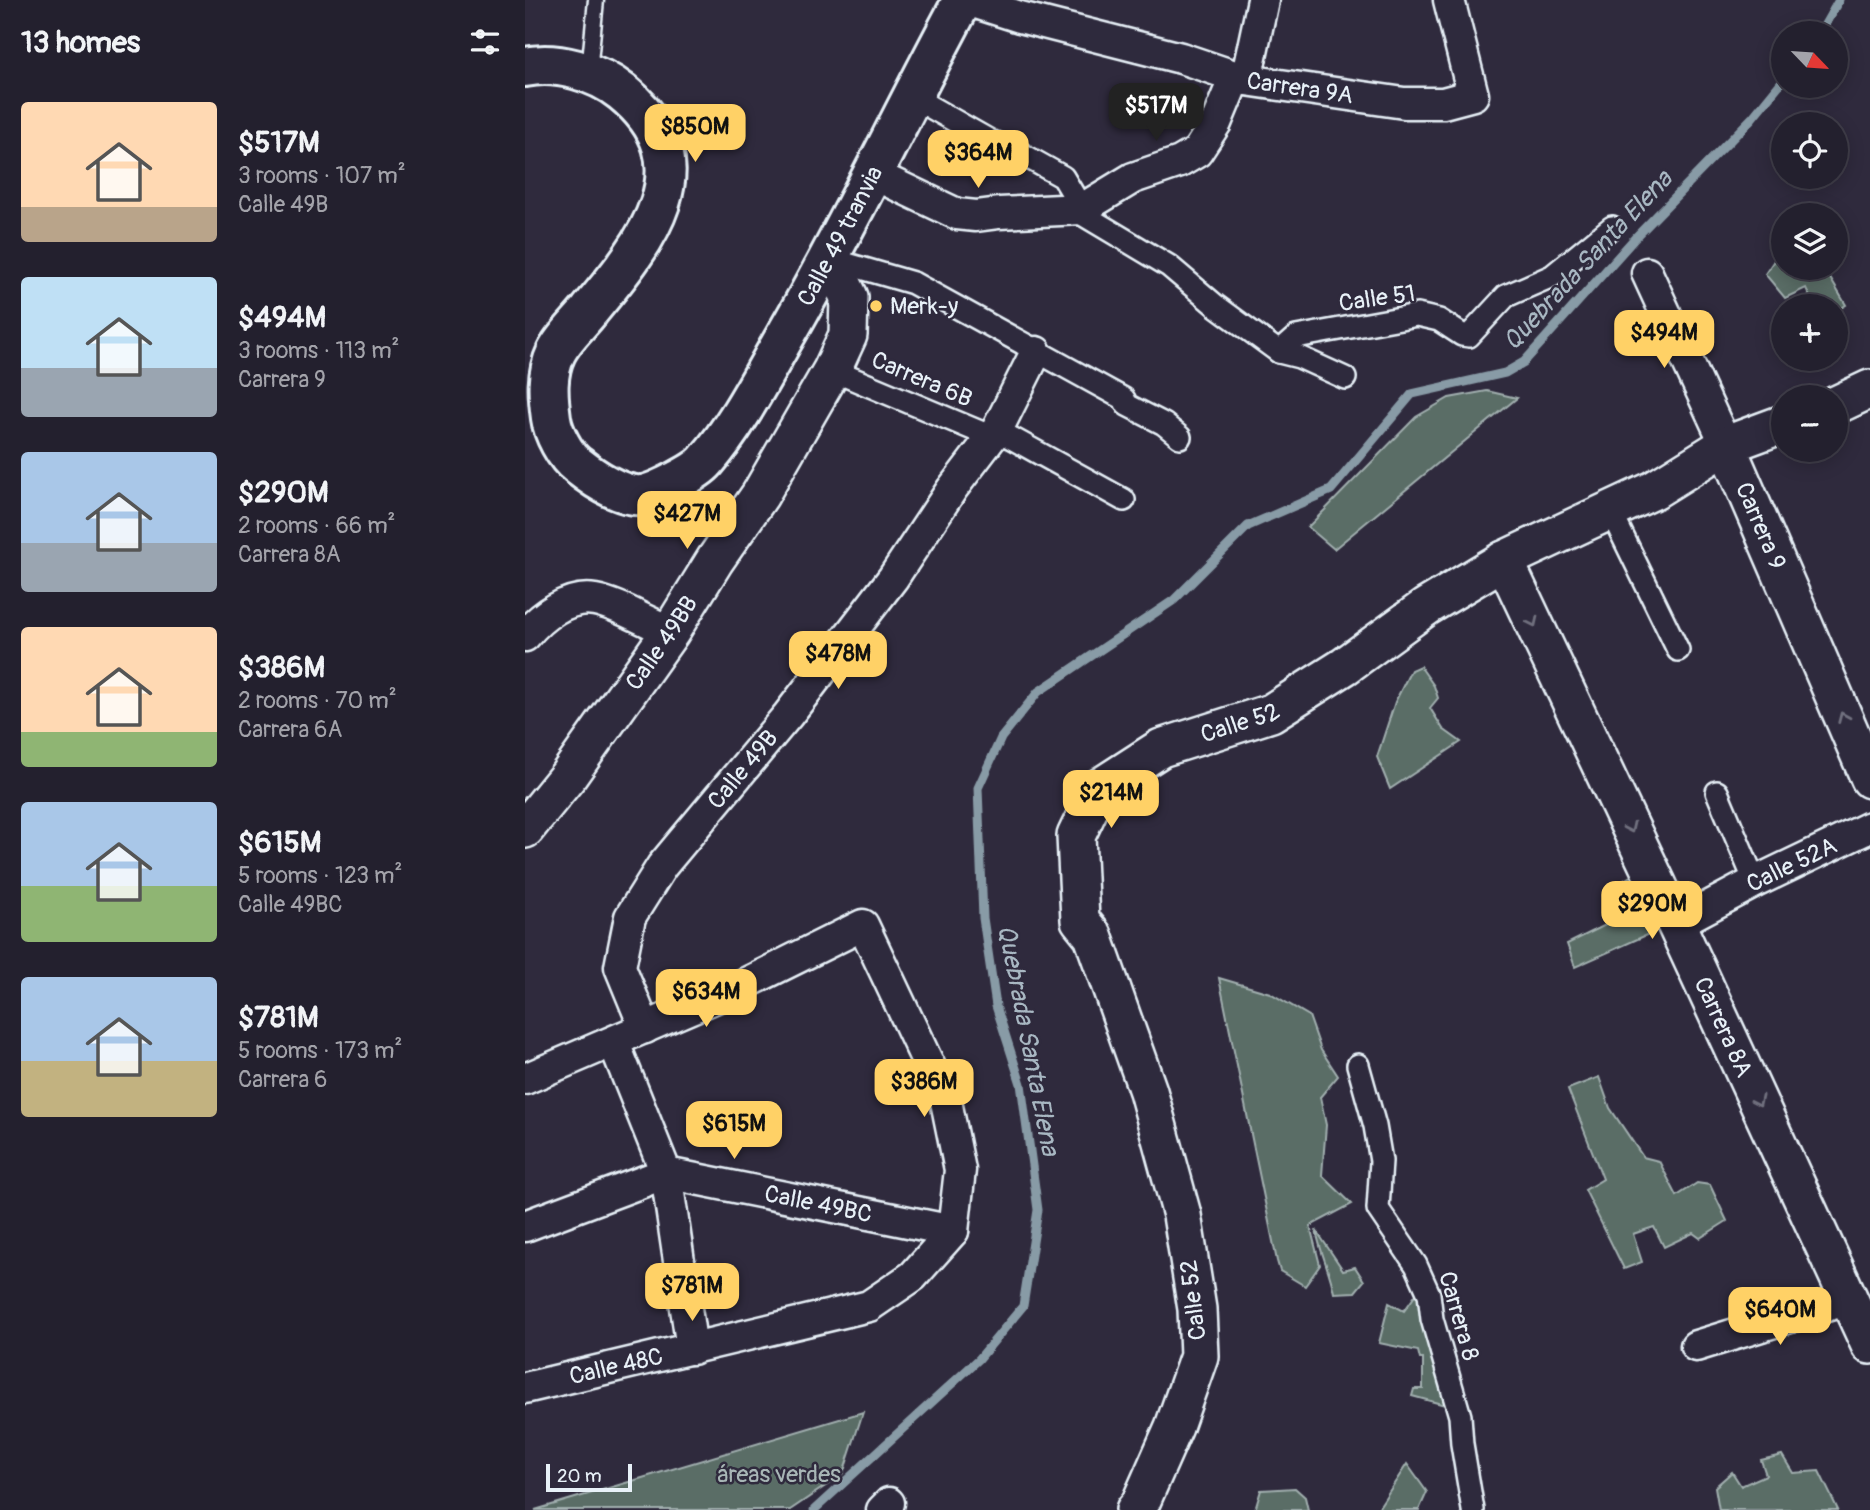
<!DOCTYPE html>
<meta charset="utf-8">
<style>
body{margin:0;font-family:Pangolin,sans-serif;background:#2b2836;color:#f1f3f6;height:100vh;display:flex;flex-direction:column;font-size:26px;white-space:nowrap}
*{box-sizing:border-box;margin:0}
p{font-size:23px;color:#a3a3aa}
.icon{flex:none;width:38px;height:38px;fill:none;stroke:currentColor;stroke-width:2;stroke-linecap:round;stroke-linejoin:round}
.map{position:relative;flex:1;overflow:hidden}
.drawer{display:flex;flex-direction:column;background:#23202e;width:525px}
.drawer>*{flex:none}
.needle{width:46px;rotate:115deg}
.buttons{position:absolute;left:1246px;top:21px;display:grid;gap:14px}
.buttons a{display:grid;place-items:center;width:77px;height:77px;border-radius:50%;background:#23202e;box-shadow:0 4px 18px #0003,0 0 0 2px #403e4a;font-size:35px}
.scale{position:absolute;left:21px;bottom:18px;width:86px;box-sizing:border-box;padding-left:7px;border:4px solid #e8f1f8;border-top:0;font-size:19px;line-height:24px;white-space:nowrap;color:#e8f1f8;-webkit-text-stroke:5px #2f2a3d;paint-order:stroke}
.price{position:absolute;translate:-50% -60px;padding:0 16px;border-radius:14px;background:#ffd166;color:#111;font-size:23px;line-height:46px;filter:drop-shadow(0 2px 4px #0008)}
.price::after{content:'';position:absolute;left:50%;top:42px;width:21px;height:16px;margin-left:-10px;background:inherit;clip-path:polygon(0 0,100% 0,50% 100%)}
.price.current{background:#222;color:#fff}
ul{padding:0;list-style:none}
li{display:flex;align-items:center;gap:21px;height:175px;padding:0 21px}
li span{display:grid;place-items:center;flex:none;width:196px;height:140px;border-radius:7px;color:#555}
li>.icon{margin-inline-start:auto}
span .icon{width:84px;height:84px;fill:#fffc;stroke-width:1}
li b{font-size:30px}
h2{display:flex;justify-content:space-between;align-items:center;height:84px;padding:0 21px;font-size:30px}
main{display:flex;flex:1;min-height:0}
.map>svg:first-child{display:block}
</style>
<main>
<section class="drawer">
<h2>13 homes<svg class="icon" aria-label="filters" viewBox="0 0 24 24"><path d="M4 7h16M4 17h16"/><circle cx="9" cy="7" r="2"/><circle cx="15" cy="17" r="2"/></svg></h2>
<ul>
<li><span style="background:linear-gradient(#ffd9b3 75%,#b9a48a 0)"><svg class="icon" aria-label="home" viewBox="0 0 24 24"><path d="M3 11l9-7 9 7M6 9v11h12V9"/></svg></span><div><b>$517M</b><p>3 rooms · 107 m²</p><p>Calle 49B</p></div></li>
<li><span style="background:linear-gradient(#bfe0f5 65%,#9aa5b1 0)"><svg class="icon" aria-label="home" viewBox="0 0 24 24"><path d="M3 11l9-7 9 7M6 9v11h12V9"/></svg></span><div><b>$494M</b><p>3 rooms · 113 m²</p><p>Carrera 9</p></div></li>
<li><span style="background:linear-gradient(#a9c7e8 65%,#9aa5b1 0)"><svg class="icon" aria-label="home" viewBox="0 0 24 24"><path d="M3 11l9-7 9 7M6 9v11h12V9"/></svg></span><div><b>$290M</b><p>2 rooms · 66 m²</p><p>Carrera 8A</p></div></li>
<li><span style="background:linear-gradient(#ffd9b3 75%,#8fb573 0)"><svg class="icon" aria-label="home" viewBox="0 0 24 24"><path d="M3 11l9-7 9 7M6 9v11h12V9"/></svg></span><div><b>$386M</b><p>2 rooms · 70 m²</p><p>Carrera 6A</p></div></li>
<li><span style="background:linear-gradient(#a9c7e8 60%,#8fb573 0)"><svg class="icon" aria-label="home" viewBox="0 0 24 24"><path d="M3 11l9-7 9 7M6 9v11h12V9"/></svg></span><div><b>$615M</b><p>5 rooms · 123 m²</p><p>Calle 49BC</p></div></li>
<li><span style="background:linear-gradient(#a9c7e8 60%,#c2b280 0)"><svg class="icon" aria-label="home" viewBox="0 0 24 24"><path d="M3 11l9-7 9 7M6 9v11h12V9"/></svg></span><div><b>$781M</b><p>5 rooms · 173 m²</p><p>Carrera 6</p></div></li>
</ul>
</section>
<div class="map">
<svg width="1345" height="1510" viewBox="0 0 1345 1510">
<rect width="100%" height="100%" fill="#2f2a3d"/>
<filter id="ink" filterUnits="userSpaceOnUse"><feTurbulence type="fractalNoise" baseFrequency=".0143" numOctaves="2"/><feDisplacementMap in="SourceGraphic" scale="14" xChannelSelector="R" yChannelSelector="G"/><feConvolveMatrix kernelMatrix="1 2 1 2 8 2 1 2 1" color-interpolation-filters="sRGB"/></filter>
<g filter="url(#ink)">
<!-- green -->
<g fill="#5a6d66" stroke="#a1afaf" stroke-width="2">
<polygon points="1258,247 1258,268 1299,268 1321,305 1311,311 1311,306 1289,306 1281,288 1260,298 1240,274"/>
<polygon points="962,391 992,398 809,549 783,527 891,417 924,398"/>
<polygon points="895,666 909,686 913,698 905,708 918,729 936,742 865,789 852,757 870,702 886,670"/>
<polygon points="1106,876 1135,929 1050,967 1042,944 1101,915 1089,886"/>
<polygon points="694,978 745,993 784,1016 796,1050 813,1076 795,1097 801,1125 797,1175 827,1204 785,1226 795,1265 780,1286 755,1271 752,1261"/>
<polygon points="1074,1077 1085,1108 1118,1157 1134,1161 1152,1196 1172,1183 1185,1185 1202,1221 1175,1238 1168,1233 1139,1247 1129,1227 1108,1234 1117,1262 1099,1269 1060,1190 1078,1179 1043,1089"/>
<path d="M791 1230 818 1270 830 1267 839 1281 830 1292 809 1293C805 1271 795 1252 791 1230Z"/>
<polygon points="897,1286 924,1406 887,1396 889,1389 898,1389 898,1359 895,1359 893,1351 854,1343 864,1303 879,1311"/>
<polygon points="338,1412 318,1474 265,1510 10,1510"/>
<polygon points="1257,1455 1268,1473 1294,1471 1313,1510 1194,1510 1190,1487 1207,1472 1216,1486 1241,1475 1236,1460"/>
<polygon points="882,1464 902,1492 894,1510 852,1510"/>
<polygon points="770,1488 780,1497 783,1510 730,1510 736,1490"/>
</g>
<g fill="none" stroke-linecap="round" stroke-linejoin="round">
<!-- stream -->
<g stroke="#889ba6" stroke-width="9">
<polyline points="1295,33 1314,0"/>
<polyline points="289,1510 454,1359 498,1306 513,1210 496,1084 471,1006 458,918 453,788 476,738 513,692 649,600 723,526 806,490 887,394 980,373 999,362 1110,238 1227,118 1258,80"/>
</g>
<!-- service casing -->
<g stroke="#e8f1f8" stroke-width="19">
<polyline id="service" points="64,72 71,0"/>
</g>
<!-- pedestrian casing -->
<g stroke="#e8f1f8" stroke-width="26">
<g id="pedestrian">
<polyline points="386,96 467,142 486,148 538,177 557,209 557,214 644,266 690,305 754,352 774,357 820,378"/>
<polyline points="305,259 388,283 599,399 602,405 639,424 655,437"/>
<polyline points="754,352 771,337 892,315 914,320 937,335 944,336 981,296 1027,276 1087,227"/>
<polyline points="307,370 467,437"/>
<polyline points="472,430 599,500"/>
<polyline points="1086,512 1153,650"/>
<polyline points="1192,792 1230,882"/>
<polyline points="833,1065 850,1126 856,1161 853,1209 891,1265 904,1294 907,1319 935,1416 937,1444 948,1510"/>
</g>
</g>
<!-- minor casing -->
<g stroke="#e8f1f8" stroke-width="35">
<g id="minor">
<path id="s1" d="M442 0 495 17 656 58 721 80 879 103H918L948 95 924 0"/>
<polyline points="721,80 738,0"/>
<polyline points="348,174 432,214 451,216 474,213 557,209 608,178 655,162 672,152 691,123 710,77"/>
<polyline points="1122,273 1201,445"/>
<path d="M0 636C15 617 43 595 70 600 96 605 121 623 146 631"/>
<path id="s2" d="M1151 924 1230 882 1345 827"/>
<path id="s3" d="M120 1028 95 967 105 917 137 866 263 715 368 578 427 489 472 430 511 352"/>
<polyline points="89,1043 141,1173 167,1349"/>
<polyline points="0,1079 203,992 338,925 421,1101 435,1170 428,1231 388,1276 344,1306 0,1388"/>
<path id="s4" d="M0 1226 141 1173 428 1231"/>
<polyline points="1171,1346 1324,1299"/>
<polyline points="357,1510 364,1503"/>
</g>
</g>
<!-- tertiary casing -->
<g stroke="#e8f1f8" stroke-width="42">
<g id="tertiary">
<polyline points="1311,405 1345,389"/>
<path id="s5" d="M1201 445 1345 779"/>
<path id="s6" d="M979 560 1151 924 1345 1345"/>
<path id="s7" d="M0 829 43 776 146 631 190 560 235 495 307 370 323 335 324 297 305 259"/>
<path id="s8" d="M610 1510 615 1504 649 1427 674 1356 672 1309 657 1215 623 1091 568 936 555 920 551 836 574 788 636 748 746 713 820 666 901 607 979 560 1129 490 1201 445 1258 424"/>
</g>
</g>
<!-- secondary casing -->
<g stroke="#e8f1f8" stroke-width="44">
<g id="secondary">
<path id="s9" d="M0 67C31 60 72 72 97 92 186 164 120 244 65 310 55 323 38 338 31 353 21 374 23 396 26 418 28 433 40 456 52 465 67 477 96 497 117 495 131 493 172 472 181 461 214 423 237 376 262 333 325 224 378 111 438 0"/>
</g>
</g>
<!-- service -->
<use href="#service" stroke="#2f2a3d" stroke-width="14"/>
<!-- pedestrian -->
<use href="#pedestrian" stroke="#2f2a3d" stroke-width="21"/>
<!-- minor -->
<use href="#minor" stroke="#2f2a3d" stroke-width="30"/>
<!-- tertiary -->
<use href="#tertiary" stroke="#2f2a3d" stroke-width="37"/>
<!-- secondary -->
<use href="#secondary" stroke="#2f2a3d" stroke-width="38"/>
</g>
<!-- one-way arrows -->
<defs><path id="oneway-chevron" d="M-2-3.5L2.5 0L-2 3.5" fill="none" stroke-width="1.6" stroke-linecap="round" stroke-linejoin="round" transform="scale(1.75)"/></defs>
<g stroke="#70707e">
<use href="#oneway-chevron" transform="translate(1008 622) rotate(65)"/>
<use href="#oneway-chevron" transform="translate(1318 717) rotate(-113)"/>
<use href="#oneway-chevron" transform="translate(1105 828) rotate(65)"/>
<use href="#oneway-chevron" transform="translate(1233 1101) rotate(65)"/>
</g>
</g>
<!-- markers -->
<circle fill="#ffd166" stroke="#2f2a3d" stroke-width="2.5" cx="351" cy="306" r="7"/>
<g text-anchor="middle" stroke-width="5" stroke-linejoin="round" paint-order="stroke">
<!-- street labels -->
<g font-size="24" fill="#e8f1f8" stroke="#2f2a3d">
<text dy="8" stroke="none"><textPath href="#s1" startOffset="345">Carrera 9A</textPath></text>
<text dy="8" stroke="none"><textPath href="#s9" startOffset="942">Calle 49 tranvia</textPath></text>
<text transform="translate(852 298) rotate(-8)" y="8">Calle 51</text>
<text transform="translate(397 379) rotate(23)" y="8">Carrera 6B</text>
<text dy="8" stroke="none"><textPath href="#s5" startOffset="88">Carrera 9</textPath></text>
<text dy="8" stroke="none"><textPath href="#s7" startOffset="231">Calle 49BB</textPath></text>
<text dy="8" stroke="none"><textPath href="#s8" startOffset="917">Calle 52</textPath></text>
<text dy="8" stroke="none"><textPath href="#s3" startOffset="303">Calle 49B</textPath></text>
<text dy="8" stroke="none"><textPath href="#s2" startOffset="130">Calle 52A</textPath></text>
<text dy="8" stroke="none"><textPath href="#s6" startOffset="516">Carrera 8A</textPath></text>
<text dy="8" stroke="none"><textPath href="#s4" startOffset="306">Calle 49BC</textPath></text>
<text transform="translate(668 1300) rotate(-97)" y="8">Calle 52</text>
<text transform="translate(934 1316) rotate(74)" y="8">Carrera 8</text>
<text transform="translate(91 1366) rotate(-13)" y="8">Calle 48C</text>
</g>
<!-- poi labels -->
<g font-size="24" fill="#e8f1f8" stroke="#2f2a3d" text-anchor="start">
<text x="365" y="314">Merk-y</text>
</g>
<!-- park labels -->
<g font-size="24" fill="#a8b6b6" stroke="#2f2a3d">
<text x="254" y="1482">áreas verdes</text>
</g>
<!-- water labels -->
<g font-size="26" font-style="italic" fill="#a8b7c2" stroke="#2f2a3d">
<text transform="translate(1062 260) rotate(-47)" y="9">Quebrada Santa Elena</text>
<text transform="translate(504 1040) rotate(79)" y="9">Quebrada Santa Elena</text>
</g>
</g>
</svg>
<div class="buttons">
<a><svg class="needle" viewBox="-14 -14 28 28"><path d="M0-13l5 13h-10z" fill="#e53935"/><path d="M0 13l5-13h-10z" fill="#a3a3aa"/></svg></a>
<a><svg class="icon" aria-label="locate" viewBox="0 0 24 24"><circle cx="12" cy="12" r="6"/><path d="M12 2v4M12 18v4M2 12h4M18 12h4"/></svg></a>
<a><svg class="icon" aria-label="layers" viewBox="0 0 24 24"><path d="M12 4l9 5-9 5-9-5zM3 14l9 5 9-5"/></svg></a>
<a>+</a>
<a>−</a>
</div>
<div class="scale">20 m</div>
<b class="price current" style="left:631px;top:143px">$517M</b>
<b class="price" style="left:170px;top:164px">$850M</b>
<b class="price" style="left:453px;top:190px">$364M</b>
<b class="price" style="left:1139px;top:370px">$494M</b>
<b class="price" style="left:162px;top:551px">$427M</b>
<b class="price" style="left:313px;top:691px">$478M</b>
<b class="price" style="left:586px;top:830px">$214M</b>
<b class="price" style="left:1127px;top:941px">$290M</b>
<b class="price" style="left:181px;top:1029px">$634M</b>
<b class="price" style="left:399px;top:1119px">$386M</b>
<b class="price" style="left:209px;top:1161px">$615M</b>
<b class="price" style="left:167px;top:1323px">$781M</b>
<b class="price" style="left:1255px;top:1347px">$640M</b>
</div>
</main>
